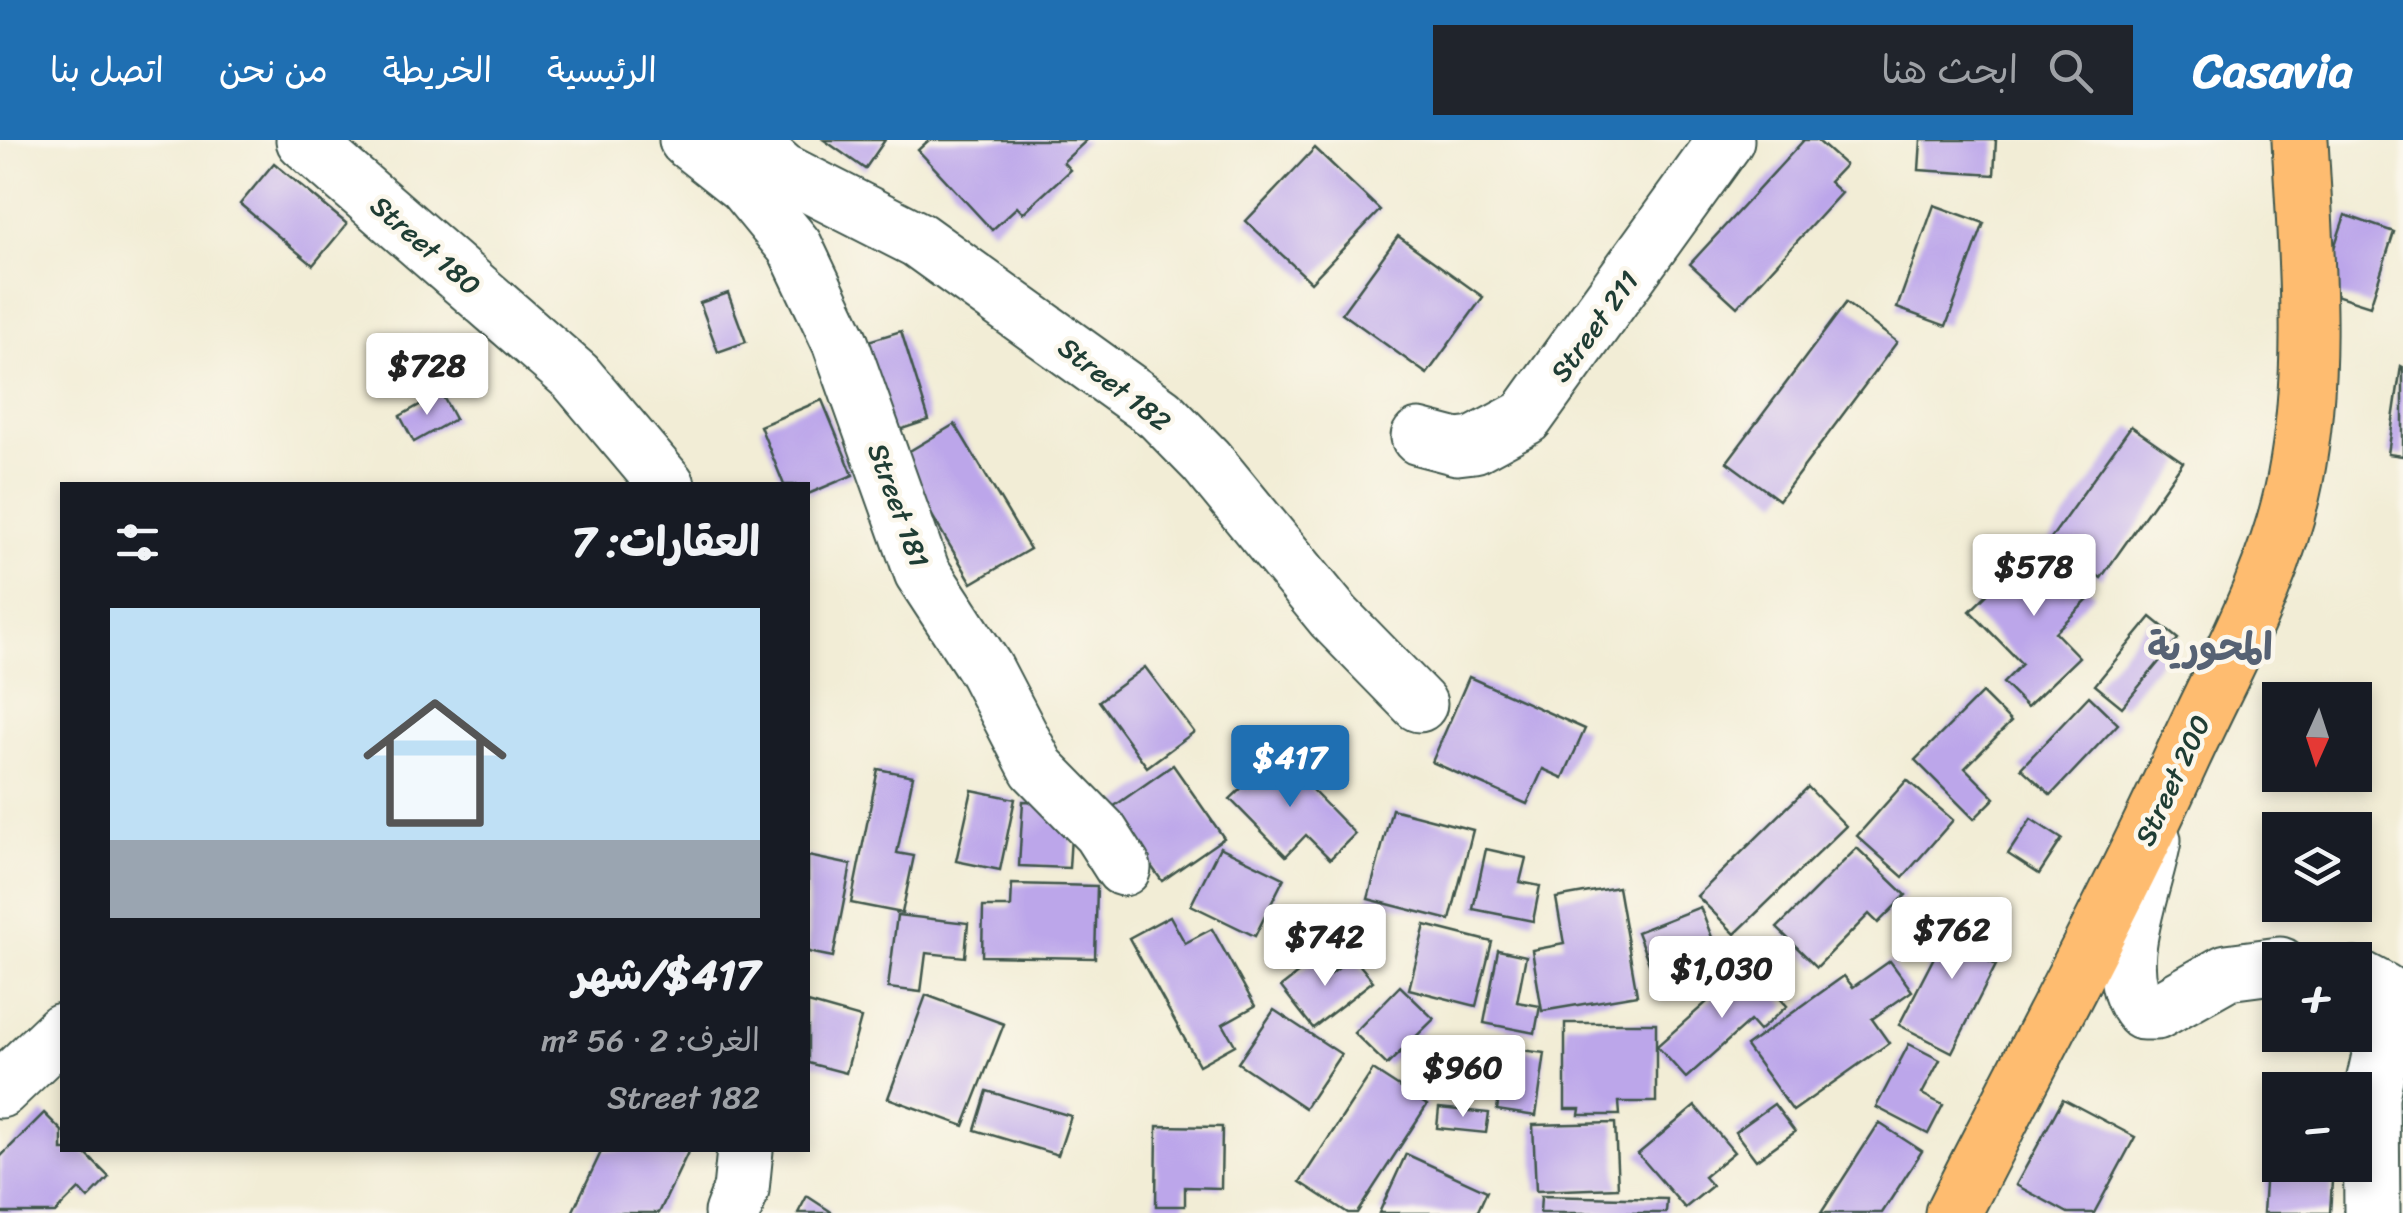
<!DOCTYPE html>
<html lang="ar">
<meta charset="utf-8">
<style>
body{margin:0;font-family:Sriracha,"Playpen Sans Arabic",sans-serif;background:#20242c;color:#f1f3f6;direction:rtl;height:100vh;display:flex;flex-direction:column;font-size:38px;white-space:nowrap}
*{box-sizing:border-box;margin:0}
p{font-size:32px;color:#9ea1a6}
.icon{flex:none;width:55px;height:55px;fill:none;stroke:currentColor;stroke-width:2;stroke-linecap:round;stroke-linejoin:round}
.map{position:relative;flex:1;overflow:hidden;direction:ltr}
.panel{position:absolute;left:60px;top:342px;width:750px;height:670px;display:flex;flex-direction:column;background:#171b24;border-radius:0px;box-shadow:0 5px 15px #0003;direction:rtl}
.panel>*{flex:none}
.needle{width:65px;rotate:183deg}
.buttons{position:absolute;left:2262px;top:542px;display:grid;gap:20px}
.buttons a{display:grid;place-items:center;width:110px;height:110px;border-radius:0px;background:#171b24;box-shadow:0 5px 15px #0003;font-size:50px}
.price{position:absolute;translate:-50% -85px;padding:0 22px;border-radius:10px;background:#fff;color:#222;font-size:32px;line-height:65px;filter:drop-shadow(0 2px 5px #0008)}
.price::after{content:'';position:absolute;left:50%;top:60px;width:30px;height:22px;margin-left:-15px;background:inherit;clip-path:polygon(0 0,100% 0,50% 100%)}
.price.on{background:#1f6fb2;color:#fff}
ul{padding:0;list-style:none}
li{display:grid;align-content:center;gap:20px;height:530px;padding:0 50px}
li span{display:grid;place-items:center;height:310px;border-radius:0px;color:#555}
li>.icon{margin-inline-start:auto}
span .icon{width:180px;height:180px;fill:#fffc;stroke-width:1}
li b{font-size:42px}
h2{display:flex;justify-content:space-between;align-items:center;height:120px;padding:0 50px;font-size:42px}
header{display:flex;align-items:center;gap:60px;box-sizing:border-box;height:140px;padding:0 50px;background:#1f6fb2;color:#fff}
header strong{font-size:48px}
nav{display:flex;gap:55px;margin-inline-start:auto;font-size:35px}
.search{width:700px;height:90px;background:#20242c;display:flex;align-items:center;gap:25px;box-sizing:border-box;padding:0 35px;border-radius:0px;color:#9ea1a6;font-size:38px}
.map>svg:first-child{display:block}
</style>
<header>
<strong>Casavia</strong>
<div class="search"><svg class="icon" aria-label="search" viewBox="0 0 24 24"><circle cx="10" cy="10" r="6"/><path d="M15 15l6 6"/></svg>ابحث هنا</div>
<nav><a>الرئيسية</a><a>الخريطة</a><a>من نحن</a><a>اتصل بنا</a></nav>
</header>
<div class="map">
<svg width="2403" height="1073" viewBox="0 0 2403 1073">
<rect width="100%" height="100%" fill="#fbf7ec"/>
<filter id="ink" filterUnits="userSpaceOnUse"><feTurbulence type="fractalNoise" baseFrequency=".01" numOctaves="2"/><feDisplacementMap in="SourceGraphic" scale="20" xChannelSelector="R" yChannelSelector="G"/><feConvolveMatrix kernelMatrix="1 2 1 2 8 2 1 2 1" color-interpolation-filters="sRGB"/></filter>
<filter id="wash" filterUnits="userSpaceOnUse"><feTurbulence type="fractalNoise" baseFrequency=".0048" numOctaves="4" result="noise"/><feDisplacementMap in="SourceGraphic" scale="40" xChannelSelector="R" yChannelSelector="G"/><feGaussianBlur stdDeviation="2.25" result="paint"/><feColorMatrix in="noise" values="0 0 0 0 0 0 0 0 0 0 0 0 0 0 0 0 0 1.4 0 .05"/><feComposite in="paint" operator="in"/></filter>
<g filter="url(#wash)">
<rect width="100%" height="100%" fill="#f2edd6"/>
<g id="blocks">
<!-- building -->
<g fill="#bca6ea">
<polygon points="824,0 885,0 865,29"/>
<polygon points="929,0 1087,0 1063,22 1070,30 1023,73 1017,67 992,90 918,10"/>
<polygon points="1804,0 1817,0 1845,25 1829,42 1841,53 1737,167 1690,124"/>
<polygon points="1921,0 1996,0 1994,35 1919,30"/>
<polygon points="1315,8 1380,70 1311,142 1246,81"/>
<polygon points="274,23 347,84 313,125 240,64"/>
<polygon points="1934,65 1984,83 1946,186 1897,168"/>
<polygon points="2345,75 2394,92 2370,166 2320,150"/>
<polygon points="1398,96 1483,157 1427,234 1342,173"/>
<polygon points="728,153 746,202 718,212 700,163"/>
<polygon points="1846,163 1897,202 1779,360 1727,322"/>
<polygon points="901,191 929,280 884,295 855,205"/>
<polygon points="2401,226 2403,227 2403,316 2388,314"/>
<polygon points="441,253 455,279 414,302 400,276"/>
<polygon points="822,260 853,335 808,354 808,345 784,345 760,286"/>
<polygon points="955,284 1030,409 972,443 898,318"/>
<polygon points="2131,286 2183,322 2101,438 2049,401"/>
<polygon points="2042,401 2094,454 2055,492 2079,517 2027,567 2003,543 2022,524 1970,471"/>
<polygon points="2151,477 2178,499 2122,567 2095,545"/>
<polygon points="1145,527 1194,592 1147,627 1099,561"/>
<polygon points="1469,537 1585,589 1563,638 1543,629 1527,664 1432,622"/>
<polygon points="1982,553 2011,582 1965,628 1995,658 1974,679 1915,620"/>
<polygon points="2089,556 2118,584 2051,655 2021,628"/>
<polygon points="1277,614 1355,694 1330,719 1306,695 1286,716 1230,659"/>
<polygon points="1173,625 1224,698 1162,741 1110,669"/>
<polygon points="878,629 913,636 897,713 914,716 902,773 851,763"/>
<polygon points="1907,640 1953,680 1903,737 1857,696"/>
<polygon points="1808,647 1846,686 1735,794 1697,756"/>
<polygon points="972,650 1015,659 1000,730 956,721"/>
<polygon points="1023,661 1073,664 1069,728 1019,726"/>
<polygon points="1392,669 1473,690 1450,780 1368,759"/>
<polygon points="2031,679 2062,699 2039,734 2008,714"/>
<polygon points="1220,707 1284,738 1255,796 1191,765"/>
<polygon points="1857,708 1906,755 1878,783 1869,774 1817,827 1777,788"/>
<polygon points="1486,709 1526,718 1520,742 1540,746 1533,781 1473,769"/>
<polygon points="808,716 851,725 833,817 808,812"/>
<polygon points="1012,744 1097,746 1095,818 982,816 983,767 1011,767"/>
<polygon points="1618,747 1637,855 1542,871 1532,810 1564,804 1556,758"/>
<polygon points="1700,767 1719,815 1655,839 1637,792"/>
<polygon points="1960,767 1997,786 1980,817 1996,825 1952,912 1899,885"/>
<polygon points="897,775 968,783 965,817 926,813 921,852 888,848"/>
<polygon points="1170,776 1185,803 1212,789 1255,866 1223,884 1235,905 1199,925 1129,798"/>
<polygon points="1425,785 1492,802 1476,866 1409,849"/>
<polygon points="1498,810 1526,816 1517,862 1540,866 1535,893 1484,883"/>
<polygon points="1353,817 1373,841 1313,888 1281,847 1318,818 1331,834"/>
<polygon points="1890,821 1912,851 1872,879 1889,903 1793,971 1746,906 1844,836 1853,847"/>
<polygon points="1749,825 1787,866 1759,891 1750,881 1686,938 1657,906"/>
<polygon points="1400,846 1434,879 1387,925 1354,893"/>
<polygon points="926,855 1004,884 964,986 888,958"/>
<polygon points="808,863 861,878 846,933 808,923"/>
<polygon points="1274,870 1341,914 1305,968 1238,923"/>
<polygon points="1565,883 1656,883 1656,962 1619,962 1620,975 1579,975 1580,969 1565,969"/>
<polygon points="1909,904 1940,920 1922,954 1943,965 1928,994 1876,967"/>
<polygon points="1506,908 1545,913 1536,976 1497,970"/>
<polygon points="1373,930 1427,965 1357,1073 1348,1073 1300,1042"/>
<polygon points="987,951 1071,976 1058,1015 975,990"/>
<polygon points="2063,959 2135,997 2094,1073 2068,1073 2016,1045"/>
<polygon points="1774,964 1795,992 1756,1020 1735,992"/>
<polygon points="1695,966 1734,1012 1704,1037 1712,1046 1685,1068 1638,1014"/>
<polygon points="1439,968 1489,973 1486,993 1437,988"/>
<polygon points="44,973 62,991 62,1010 82,1010 109,1037 88,1059 79,1049 55,1073 0,1073 0,1017"/>
<polygon points="1615,983 1618,1048 1536,1051 1533,985"/>
<polygon points="1879,983 1922,1011 1882,1073 1821,1073"/>
<polygon points="1157,986 1222,987 1221,1048 1185,1047 1185,1066 1156,1066"/>
<polygon points="602,1010 689,1010 659,1073 572,1073"/>
<polygon points="1406,1014 1487,1051 1477,1073 1379,1073"/>
<polygon points="2267,1014 2280,1015 2280,1025 2333,1025 2330,1073 2263,1073"/>
<polygon points="807,1056 833,1073 798,1073"/>
<polygon points="1541,1056 1667,1059 1666,1073 1540,1073"/>
</g>
</g>
</g>
<g filter="url(#ink)">
<use href="#blocks" fill-opacity="0" stroke="#3f574c" stroke-width="2.5"/>
<g fill="none" stroke-linecap="round" stroke-linejoin="round">
<!-- minor casing -->
<g stroke="#3f574c" stroke-width="59">
<g id="minor">
<polyline points="304,0 576,237 667,345"/>
<polyline points="687,0 745,46 795,107 840,202 922,432 986,530 1037,628 1100,692 1123,728"/>
<polyline points="747,0 782,31 918,100 1160,274 1206,321 1334,477 1419,564"/>
<polyline points="1419,297 1457,307 1474,305 1526,277 1726,0"/>
<path d="M2153 700C2145 748 2106 830 2143 872H2156L2227 832 2280 825"/>
<polyline points="2355,836 2383,851 2390,871 2371,956 2372,1073"/>
<polyline points="0,950 62,891"/>
<polyline points="732,1073 741,1050 745,1010"/>
</g>
</g>
<!-- major casing -->
<g stroke="#3f574c" stroke-width="59">
<path id="major" d="M1953 1073C2029 922 2111 773 2181 620 2223 528 2275 440 2295 340 2317 228 2306 113 2300 0"/>
</g>
<!-- minor -->
<use href="#minor" stroke="#fff" stroke-width="55"/>
<!-- major -->
<use href="#major" stroke="#febc70" stroke-width="55"/>
</g>
</g>
<g text-anchor="middle" stroke-width="9" stroke-linejoin="round" paint-order="stroke">
<!-- street labels -->
<g font-size="28" fill="#1f3d34" stroke="#fbf7ec">
<text transform="translate(426 105) rotate(41)" y="10">Street 180</text>
<text transform="translate(1594 186) rotate(-54)" y="10">Street 211</text>
<text transform="translate(1115 244) rotate(38)" y="10">Street 182</text>
<text transform="translate(899 365) rotate(70)" y="10">Street 181</text>
<text transform="translate(2172 640) rotate(-65)" y="10">Street 200</text>
</g>
<!-- district labels -->
<g font-size="38" font-weight="bold" fill="#566274" stroke="#fbf7ec">
<text x="2210" y="520">المحورية</text>
</g>
</g>
</svg>
<div class="buttons">
<a><svg class="needle" viewBox="-14 -14 28 28"><path d="M0-13l5 13h-10z" fill="#e53935"/><path d="M0 13l5-13h-10z" fill="#9ea1a6"/></svg></a>
<a><svg class="icon" aria-label="layers" viewBox="0 0 24 24"><path d="M12 4l9 5-9 5-9-5zM3 14l9 5 9-5"/></svg></a>
<a>+</a>
<a>−</a>
</div>
<b class="price" style="left:427px;top:278px">$728</b>
<b class="price" style="left:2034px;top:479px">$578</b>
<b class="price on" style="left:1290px;top:670px">$417</b>
<b class="price" style="left:1952px;top:842px">$762</b>
<b class="price" style="left:1325px;top:849px">$742</b>
<b class="price" style="left:1722px;top:881px">$1,030</b>
<b class="price" style="left:1463px;top:980px">$960</b>
<section class="panel">
<h2>العقارات: 7<svg class="icon" aria-label="filters" viewBox="0 0 24 24"><path d="M4 7h16M4 17h16"/><circle cx="9" cy="7" r="2"/><circle cx="15" cy="17" r="2"/></svg></h2>
<ul>
<li><span style="background:linear-gradient(#bfe0f5 75%,#9aa5b1 0)"><svg class="icon" aria-label="home" viewBox="0 0 24 24"><path d="M3 11l9-7 9 7M6 9v11h12V9"/></svg></span><div><b>$417/شهر</b><p>الغرف: 2 · 56 m²</p><p>Street 182</p></div></li>
</ul>
</section>
</div>
